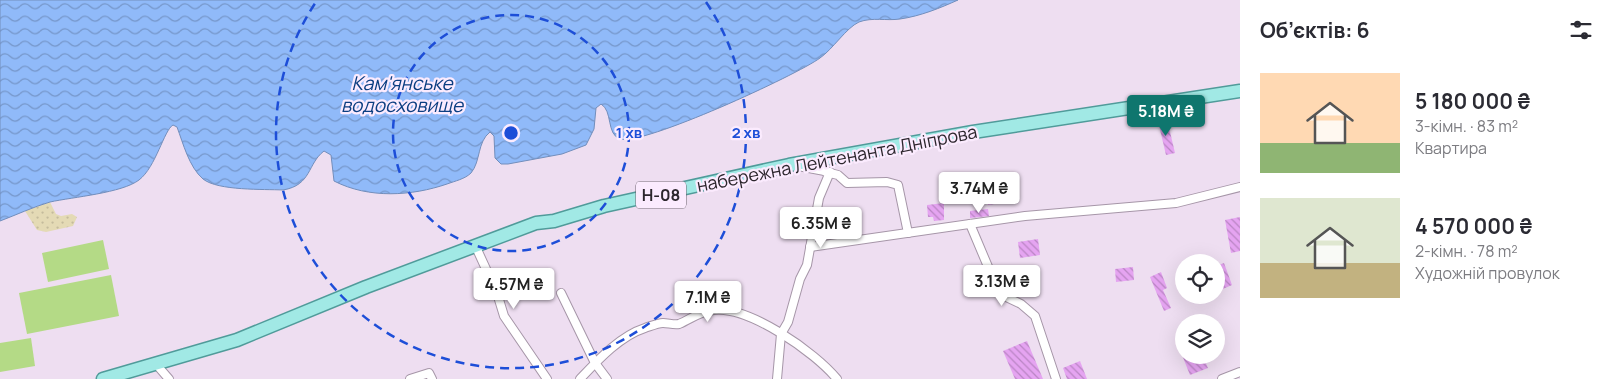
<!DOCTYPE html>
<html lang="uk">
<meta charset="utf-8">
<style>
body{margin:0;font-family:Manrope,sans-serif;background:#f2f2f3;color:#2b2b33;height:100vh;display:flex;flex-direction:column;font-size:19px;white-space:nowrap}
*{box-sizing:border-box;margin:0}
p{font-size:16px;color:#7c7c81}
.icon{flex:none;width:28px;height:28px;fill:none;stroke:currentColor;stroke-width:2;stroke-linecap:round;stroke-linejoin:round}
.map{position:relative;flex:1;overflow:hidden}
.side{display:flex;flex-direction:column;background:#fff;width:375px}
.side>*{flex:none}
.controls{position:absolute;left:1175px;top:254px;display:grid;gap:10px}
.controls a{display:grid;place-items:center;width:50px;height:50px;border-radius:50%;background:#fff;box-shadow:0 5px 20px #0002;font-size:25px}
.price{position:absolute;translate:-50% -42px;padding:0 11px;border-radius:5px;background:#fff;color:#222;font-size:16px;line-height:32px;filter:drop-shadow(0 1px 2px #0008)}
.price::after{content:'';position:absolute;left:50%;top:30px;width:15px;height:11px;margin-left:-8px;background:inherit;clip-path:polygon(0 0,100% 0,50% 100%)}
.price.active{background:#0f766e;color:#fff}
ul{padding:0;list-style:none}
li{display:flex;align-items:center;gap:15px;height:125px;padding:0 20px}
li span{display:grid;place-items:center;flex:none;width:140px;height:100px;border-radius:0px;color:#555}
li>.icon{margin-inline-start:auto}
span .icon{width:60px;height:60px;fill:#fffc;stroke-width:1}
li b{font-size:21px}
h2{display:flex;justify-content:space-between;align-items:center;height:60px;padding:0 20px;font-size:21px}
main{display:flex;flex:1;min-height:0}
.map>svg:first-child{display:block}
</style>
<main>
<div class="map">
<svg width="1240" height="379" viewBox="0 0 1240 379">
<defs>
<pattern id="sand-dots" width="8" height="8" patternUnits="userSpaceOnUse" patternTransform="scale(1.25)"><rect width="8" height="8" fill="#e4dab5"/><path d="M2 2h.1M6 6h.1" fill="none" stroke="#c4bb9c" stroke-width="1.8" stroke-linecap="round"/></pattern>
<pattern id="water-waves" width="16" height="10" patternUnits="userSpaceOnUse" patternTransform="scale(1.25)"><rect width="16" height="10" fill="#90baf9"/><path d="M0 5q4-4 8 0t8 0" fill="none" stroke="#7697ca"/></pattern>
<pattern id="building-back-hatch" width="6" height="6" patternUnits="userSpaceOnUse" patternTransform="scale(1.25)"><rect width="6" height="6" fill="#e5a4f1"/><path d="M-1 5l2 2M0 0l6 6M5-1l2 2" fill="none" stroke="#ba85c4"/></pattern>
</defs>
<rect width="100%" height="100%" fill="#eedef1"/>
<!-- sand -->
<polygon fill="url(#sand-dots)" points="50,202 56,214 61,216 72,214 77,217 73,226 46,232 37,230 25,211"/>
<!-- park -->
<g fill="#b4da86">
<polygon points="103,240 109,269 48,282 42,253"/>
<polygon points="111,275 119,316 27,334 19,293"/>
<polygon points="31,338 35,366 0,372 0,343"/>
</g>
<!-- water -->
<path fill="url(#water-waves)" stroke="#728ebc" d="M0 0H958C940 8 921 16 900 19 887 21 872 17 859 22 846 28 833 49 820 58 797 75 643 146 620 139 606 134 613 111 601 104L596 108 594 129 586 145 562 154 508 164H501L495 158 494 136 490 132C477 142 481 161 471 173 465 179 455 181 447 184 412 196 369 199 334 181L331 155 324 151C307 164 312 185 283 190 264 189 218 191 203 179 189 167 183 143 177 127L173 125C164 130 156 167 139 180 122 193 73 197 50 202 33 207 16 215 0 221Z"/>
<!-- building -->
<g fill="url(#building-back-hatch)">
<polygon points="1167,119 1175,153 1166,155 1158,121"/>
<polygon points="1006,189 1008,202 988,205 986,191"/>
<polygon points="944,203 944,220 934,221 933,217 928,217 927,205"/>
<polygon points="988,209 989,216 970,218 970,211"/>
<polygon points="1240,217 1240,251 1231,253 1225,220"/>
<polygon points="1038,239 1040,255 1020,258 1018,242"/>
<polygon points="1224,263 1232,285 1216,292 1216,266"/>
<polygon points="1133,267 1134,280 1116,282 1115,269"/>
<polygon points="1161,272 1167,288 1163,290 1171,308 1164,311 1150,277"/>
<polygon points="1027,341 1043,379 1015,379 1003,351"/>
<polygon points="1182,355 1202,355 1208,368 1190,375"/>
<polygon points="1080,361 1087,379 1067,379 1063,368"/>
</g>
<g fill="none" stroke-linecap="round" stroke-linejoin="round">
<!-- street casing -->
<g stroke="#a696a8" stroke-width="10">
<g id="street">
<polyline points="826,172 838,175 847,183 887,182 898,185 908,233"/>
<polyline points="970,224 989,269 1004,296 1021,304 1035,316 1056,379"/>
<polyline points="475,245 497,293 504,316 547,379"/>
<polyline points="810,247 1025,216 1176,203 1240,187"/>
<polyline points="561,293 595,363 607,379"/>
<polyline points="156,364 169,379"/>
<polyline points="410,379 429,373 432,379"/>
<path d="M580 379C598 360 620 336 645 328 651 326 658 323 663 323 668 323 674 325 679 324 691 319 700 311 714 310 749 306 815 352 837 379"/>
<polyline points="777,379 781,334 788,322 800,279 807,265 819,198 830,172 798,166"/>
<polyline points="1222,379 1240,372"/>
</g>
</g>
<!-- primary casing -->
<g stroke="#509b9a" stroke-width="15">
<polyline id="primary" points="103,379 237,340 366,287 536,223 554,221 604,206 789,165 973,132 1240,91"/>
</g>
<!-- street -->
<use href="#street" stroke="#fff" stroke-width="8"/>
<!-- primary -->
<use href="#primary" stroke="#a1e9e5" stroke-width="12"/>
</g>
<!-- distance rings -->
<g fill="none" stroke="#1d4ed8" stroke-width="2.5" stroke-dasharray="9 6">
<circle cx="511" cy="133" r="118"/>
<path d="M706 2A235 235 0 1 1 316 2"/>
</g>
<g text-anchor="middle" stroke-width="4.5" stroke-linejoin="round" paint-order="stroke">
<!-- shield labels -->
<rect fill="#fbebfe" stroke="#6a616c" stroke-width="1" x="636" y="181.5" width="50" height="27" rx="4"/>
<g font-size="16" font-weight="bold" fill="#2c262d">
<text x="661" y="201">Н-08</text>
</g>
<!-- street labels -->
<g font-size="18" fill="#2c262d" stroke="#fbebfe">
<text transform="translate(837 159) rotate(-11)" y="6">набережна Лейтенанта Дніпрова</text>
</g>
<!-- water labels -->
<g font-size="19" font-style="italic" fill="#0b3e81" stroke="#fbebfe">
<text x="402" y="90">Кам'янське<tspan x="402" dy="22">водосховище</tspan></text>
</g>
</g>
<circle cx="511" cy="133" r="8" fill="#1d4ed8" stroke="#fbebfe" stroke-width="2.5"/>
<g font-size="15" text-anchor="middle" font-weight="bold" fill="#1d4ed8" stroke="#fbebfe" stroke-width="4.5" stroke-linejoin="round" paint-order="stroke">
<text x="629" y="138">1 хв</text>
<text x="746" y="138">2 хв</text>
</g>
</svg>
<div class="controls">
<a><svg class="icon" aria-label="locate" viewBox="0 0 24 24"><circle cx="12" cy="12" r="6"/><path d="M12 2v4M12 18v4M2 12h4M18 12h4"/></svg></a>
<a><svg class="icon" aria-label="layers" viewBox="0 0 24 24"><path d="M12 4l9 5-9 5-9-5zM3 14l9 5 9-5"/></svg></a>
</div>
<b class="price active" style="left:1166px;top:137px">5.18M ₴</b>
<b class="price" style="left:979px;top:214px">3.74M ₴</b>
<b class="price" style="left:821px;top:249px">6.35M ₴</b>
<b class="price" style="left:1002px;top:307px">3.13M ₴</b>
<b class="price" style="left:514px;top:310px">4.57M ₴</b>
<b class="price" style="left:708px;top:323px">7.1M ₴</b>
</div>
<section class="side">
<h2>Об’єктів: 6<svg class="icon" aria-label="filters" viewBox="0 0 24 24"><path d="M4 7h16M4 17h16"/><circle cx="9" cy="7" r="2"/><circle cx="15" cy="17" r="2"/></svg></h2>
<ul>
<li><span style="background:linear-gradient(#ffd9b3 70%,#8fb573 0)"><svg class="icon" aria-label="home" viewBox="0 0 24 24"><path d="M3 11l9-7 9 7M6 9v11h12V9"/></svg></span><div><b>5 180 000 ₴</b><p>3-кімн. · 83 m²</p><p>Квартира</p></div></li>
<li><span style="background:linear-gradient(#dfe7d0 65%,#c2b280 0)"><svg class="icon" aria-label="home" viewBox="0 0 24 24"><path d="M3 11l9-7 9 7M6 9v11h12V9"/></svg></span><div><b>4 570 000 ₴</b><p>2-кімн. · 78 m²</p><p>Художній провулок</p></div></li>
</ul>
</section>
</main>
